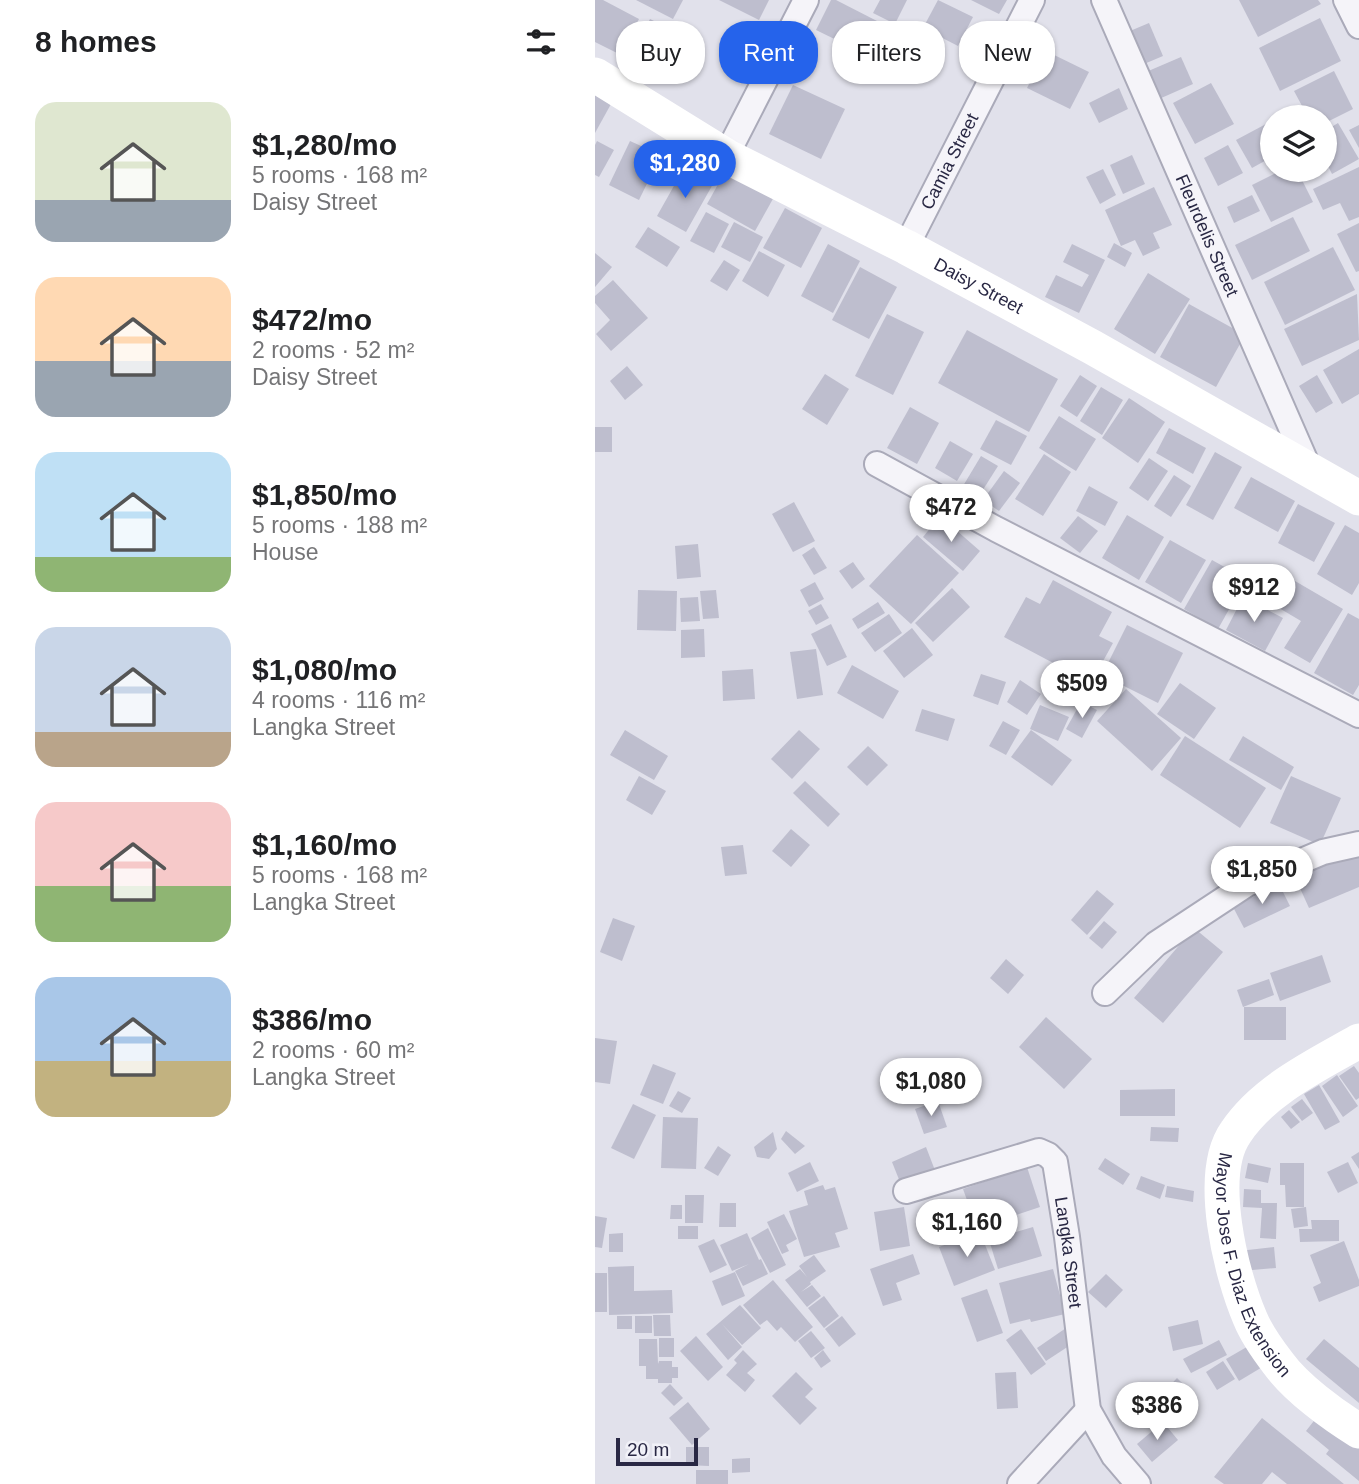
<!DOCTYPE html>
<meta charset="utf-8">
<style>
body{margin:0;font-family:Helvetica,sans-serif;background:#f2f2f2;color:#202124;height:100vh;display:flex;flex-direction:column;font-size:26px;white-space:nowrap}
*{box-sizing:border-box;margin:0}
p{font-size:23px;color:#757577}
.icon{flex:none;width:38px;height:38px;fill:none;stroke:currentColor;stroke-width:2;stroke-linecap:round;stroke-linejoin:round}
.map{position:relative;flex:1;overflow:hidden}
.details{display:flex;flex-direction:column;background:#fff;width:595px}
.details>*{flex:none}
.hud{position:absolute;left:21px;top:21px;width:637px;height:63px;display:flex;gap:14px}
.buttons{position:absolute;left:665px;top:105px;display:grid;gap:14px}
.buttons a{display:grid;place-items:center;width:77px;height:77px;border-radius:50%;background:#fff;box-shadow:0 2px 5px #0004;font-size:35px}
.scale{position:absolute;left:21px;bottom:18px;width:82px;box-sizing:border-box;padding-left:7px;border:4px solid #292844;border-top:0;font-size:19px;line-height:24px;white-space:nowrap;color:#292844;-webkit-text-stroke:5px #f1f1f8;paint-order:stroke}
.price{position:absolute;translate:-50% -60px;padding:0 16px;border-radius:24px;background:#fff;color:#222;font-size:23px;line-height:46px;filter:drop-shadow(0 2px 4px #0008)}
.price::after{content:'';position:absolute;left:50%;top:42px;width:21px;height:16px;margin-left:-10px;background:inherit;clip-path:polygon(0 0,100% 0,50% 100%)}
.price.selected{background:#2563eb;color:#fff}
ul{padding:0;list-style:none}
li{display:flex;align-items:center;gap:21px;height:175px;padding:0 35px}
li span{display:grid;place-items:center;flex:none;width:196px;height:140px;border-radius:21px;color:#555}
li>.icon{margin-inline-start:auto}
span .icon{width:84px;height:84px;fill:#fffc;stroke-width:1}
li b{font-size:30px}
h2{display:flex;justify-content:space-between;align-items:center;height:84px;padding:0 35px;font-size:30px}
.tag{padding:0 24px;border-radius:28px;background:#fff;box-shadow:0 2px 5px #0004;font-size:24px;line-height:63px}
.tag.selected{background:#2563eb;color:#fff}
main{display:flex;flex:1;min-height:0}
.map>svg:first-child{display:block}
</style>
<main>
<section class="details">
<h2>8 homes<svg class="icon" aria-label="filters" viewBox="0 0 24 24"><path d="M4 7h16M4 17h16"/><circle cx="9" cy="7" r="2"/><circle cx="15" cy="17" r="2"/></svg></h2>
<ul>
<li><span style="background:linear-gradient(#dfe7d0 70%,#9aa5b1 0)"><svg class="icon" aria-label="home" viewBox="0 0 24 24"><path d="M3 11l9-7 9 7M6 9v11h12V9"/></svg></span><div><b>$1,280/mo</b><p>5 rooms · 168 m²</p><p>Daisy Street</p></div></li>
<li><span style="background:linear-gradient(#ffd9b3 60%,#9aa5b1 0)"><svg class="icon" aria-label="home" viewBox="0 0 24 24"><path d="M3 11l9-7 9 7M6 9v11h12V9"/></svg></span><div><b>$472/mo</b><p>2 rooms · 52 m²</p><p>Daisy Street</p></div></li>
<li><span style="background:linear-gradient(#bfe0f5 75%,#8fb573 0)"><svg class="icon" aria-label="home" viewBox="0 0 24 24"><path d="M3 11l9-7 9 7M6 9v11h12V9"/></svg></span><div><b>$1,850/mo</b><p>5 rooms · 188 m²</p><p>House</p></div></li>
<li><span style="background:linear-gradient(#c9d6e8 75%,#b9a48a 0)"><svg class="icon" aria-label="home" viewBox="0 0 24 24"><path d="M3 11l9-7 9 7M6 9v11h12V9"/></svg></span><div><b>$1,080/mo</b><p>4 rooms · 116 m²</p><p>Langka Street</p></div></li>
<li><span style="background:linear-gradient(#f6c9c9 60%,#8fb573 0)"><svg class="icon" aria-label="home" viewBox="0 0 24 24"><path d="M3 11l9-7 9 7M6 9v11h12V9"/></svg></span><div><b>$1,160/mo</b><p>5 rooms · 168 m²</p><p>Langka Street</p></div></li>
<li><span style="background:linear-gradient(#a9c7e8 60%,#c2b280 0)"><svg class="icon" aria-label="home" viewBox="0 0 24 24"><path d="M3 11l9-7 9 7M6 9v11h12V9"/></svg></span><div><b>$386/mo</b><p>2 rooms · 60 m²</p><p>Langka Street</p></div></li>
</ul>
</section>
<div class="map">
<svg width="764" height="1484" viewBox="0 0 764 1484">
<rect width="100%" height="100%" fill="#e1e1eb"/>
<!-- building -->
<g fill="#bebece">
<polygon points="0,0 8,0 44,19 26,55 0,42"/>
<polygon points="41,0 88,0 78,19"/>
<polygon points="124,0 174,0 164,20"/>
<polygon points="236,0 241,0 282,21 266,52 221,30"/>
<polygon points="285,0 312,0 300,24 278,13"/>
<polygon points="343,0 378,17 363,46 328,28"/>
<polygon points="376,0 412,0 404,14"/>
<polygon points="644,0 723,0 726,4 663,37"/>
<polygon points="725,18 746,61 685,91 664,48"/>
<polygon points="55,19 81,32 61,71 35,58"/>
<polygon points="554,23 568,56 549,64 535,31"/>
<polygon points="451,51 494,72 475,109 432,88"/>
<polygon points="586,57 598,84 564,99 551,72"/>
<polygon points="739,71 758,109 730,123 730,117 713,117 699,91"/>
<polygon points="616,83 639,124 600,144 578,103"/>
<polygon points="198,85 250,109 226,159 174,134"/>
<polygon points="524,88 533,109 504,123 494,103"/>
<polygon points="0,95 16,104 0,133"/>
<polygon points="743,123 764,159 737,174 730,160 730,131"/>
<polygon points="671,124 677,136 677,157 657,168 641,140"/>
<polygon points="764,125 764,148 754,130"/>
<polygon points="2,141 19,150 4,177 0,175 0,145"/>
<polygon points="35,141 66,155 44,200 14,185"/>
<polygon points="633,145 648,173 623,186 609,158"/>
<polygon points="537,155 550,184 528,194 515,165"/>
<polygon points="764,167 764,217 754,221 745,203 728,210 718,189"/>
<polygon points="89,168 118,184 91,232 62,216"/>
<polygon points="508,169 521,195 505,204 491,177"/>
<polygon points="131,170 179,197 160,231 112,204"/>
<polygon points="687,170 702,170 718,202 676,222 657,185"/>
<polygon points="559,187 577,225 558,233 565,248 548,256 540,240 526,246 510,210"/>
<polygon points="657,195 665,211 639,223 632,207"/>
<polygon points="190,208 227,228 206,268 168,248"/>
<polygon points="111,212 134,224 119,253 95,241"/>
<polygon points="698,217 715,251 657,280 640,245"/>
<polygon points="139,222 168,237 155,262 126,247"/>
<polygon points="764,223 764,271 761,272 742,234"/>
<polygon points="53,227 85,247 72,267 40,247"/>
<polygon points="519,243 537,253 530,267 512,257"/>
<polygon points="233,244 265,261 238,313 206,296"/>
<polygon points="477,244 510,260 484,313 450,297 461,275 487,287 494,275 468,262"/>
<polygon points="738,247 760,290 690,325 669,282"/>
<polygon points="164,251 190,265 173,297 147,281"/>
<polygon points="0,253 17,267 0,287"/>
<polygon points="129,260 145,270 132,291 115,281"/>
<polygon points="265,267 302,287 274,339 237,320"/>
<polygon points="553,273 595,299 560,354 519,329"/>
<polygon points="18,280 53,318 16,351 1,334 15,320 0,303 0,296"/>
<polygon points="762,294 764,340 707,366 689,329"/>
<polygon points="594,304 650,335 621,387 565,357"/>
<polygon points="292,314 329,332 298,395 260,376"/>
<polygon points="372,330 463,379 434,432 343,383"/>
<polygon points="764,349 764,394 747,404 728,370"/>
<polygon points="32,366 48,385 30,400 15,381"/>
<polygon points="230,374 254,389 232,425 207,409"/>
<polygon points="485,375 502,386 482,417 465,406"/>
<polygon points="722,375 738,403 721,413 704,386"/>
<polygon points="506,387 528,400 507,435 485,421"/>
<polygon points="534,398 570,422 543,463 507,438"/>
<polygon points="315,407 344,423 322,464 292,448"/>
<polygon points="464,416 501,439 481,471 444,448"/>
<polygon points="401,420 432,436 416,465 385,449"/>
<rect x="0" y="427" width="17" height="25"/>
<polygon points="574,428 611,448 598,474 561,453"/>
<polygon points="355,441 378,454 362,481 340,468"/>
<polygon points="620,452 647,467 618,520 591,505"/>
<polygon points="449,454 476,472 448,516 420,499"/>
<polygon points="386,456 403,466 384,496 368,486"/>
<polygon points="554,458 573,471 553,501 534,488"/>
<polygon points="409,471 425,483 404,511 388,500"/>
<polygon points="579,475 596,486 576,517 559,506"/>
<polygon points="656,477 700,501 683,532 639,508"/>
<polygon points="494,486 523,502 510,526 481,511"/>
<polygon points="199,502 220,541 198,552 177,514"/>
<polygon points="703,504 740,523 719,562 683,543"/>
<polygon points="532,515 569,537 544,580 507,558"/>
<polygon points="345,516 385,551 368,571 328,537"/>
<polygon points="483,516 503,531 485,553 465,538"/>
<polygon points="750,525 764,533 764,583 757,595 722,574"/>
<polygon points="322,535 364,573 316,624 274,586"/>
<polygon points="575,540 611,560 586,603 550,582"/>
<polygon points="103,544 106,577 82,579 80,546"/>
<polygon points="219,547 232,568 219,575 207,555"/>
<polygon points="617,560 651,579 623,629 589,609"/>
<polygon points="258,562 270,579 257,589 244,571"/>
<polygon points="458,580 517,612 504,636 518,643 496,683 409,637 431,597 445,604"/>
<polygon points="700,581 748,609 715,663 689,648 706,621 684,608"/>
<polygon points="220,582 229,599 214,607 205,590"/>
<polygon points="357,588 375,607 338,642 320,623"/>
<polygon points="43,590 82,591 81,631 42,630"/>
<polygon points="121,590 124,618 108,619 105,591"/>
<polygon points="103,597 105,621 86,622 85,598"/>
<polygon points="648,597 688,618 670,651 631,630"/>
<polygon points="283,602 290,613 263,629 257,619"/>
<polygon points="226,604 234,618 221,625 213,611"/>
<polygon points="753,613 764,619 764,685 758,695 719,673"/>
<polygon points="294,614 307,633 280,652 266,633"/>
<polygon points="236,624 252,657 232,666 216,634"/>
<polygon points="532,625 588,653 563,703 507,675"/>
<polygon points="317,628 338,655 309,678 288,651"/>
<polygon points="109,629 110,657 86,658 86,630"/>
<polygon points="221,649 228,695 202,699 195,652"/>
<polygon points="257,665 304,691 288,719 242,693"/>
<polygon points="158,669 160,699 128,701 127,671"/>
<polygon points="386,674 411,682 403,705 378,696"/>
<polygon points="425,680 446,694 432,715 412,702"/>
<polygon points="585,683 621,708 599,739 562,714"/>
<polygon points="531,689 586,738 557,771 502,721"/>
<polygon points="486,702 502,710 487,738 471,729"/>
<polygon points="445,705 474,717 463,741 435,729"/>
<polygon points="327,709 360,719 353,741 320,731"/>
<polygon points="408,721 425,730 411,755 394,746"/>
<polygon points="30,730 73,756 59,780 15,755"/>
<polygon points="204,730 225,749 197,779 176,759"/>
<polygon points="436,730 477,760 457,786 416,757"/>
<polygon points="590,736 671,788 645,828 565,775"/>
<polygon points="648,736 699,767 686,790 634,760"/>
<polygon points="273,746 293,765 272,786 252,767"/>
<polygon points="44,776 71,791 57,815 31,800"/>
<polygon points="696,776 746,798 725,845 675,823"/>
<polygon points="210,781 245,814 233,827 198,793"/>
<polygon points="196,829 215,845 196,867 177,851"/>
<polygon points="148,845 152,874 130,876 126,847"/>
<polygon points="764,847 764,887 714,908 699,875"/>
<polygon points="684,884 695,906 649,928 638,907"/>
<polygon points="502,890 519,904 492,935 476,920"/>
<polygon points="18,918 40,926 27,961 5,952"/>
<polygon points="509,921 522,932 507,949 494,938"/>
<polygon points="599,928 628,952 568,1023 539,998"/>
<polygon points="727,955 736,982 685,1001 675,973"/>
<polygon points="411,959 429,975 413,994 395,978"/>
<polygon points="674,979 679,995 648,1007 642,990"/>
<rect x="649" y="1007" width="42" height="33"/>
<polygon points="451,1017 497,1059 469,1089 424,1047"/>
<polygon points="0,1038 22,1041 15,1084 0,1082"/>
<polygon points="58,1064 81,1073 68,1104 45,1095"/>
<polygon points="759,1066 764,1073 764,1098 761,1100 744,1076"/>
<polygon points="742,1075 763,1106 748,1117 727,1086"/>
<polygon points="724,1085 745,1122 730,1130 709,1094"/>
<polygon points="580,1089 580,1116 525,1116 525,1090"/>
<polygon points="83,1091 96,1098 87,1113 74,1106"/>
<polygon points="707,1099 718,1113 707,1121 696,1107"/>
<polygon points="343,1101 352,1127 329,1134 320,1109"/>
<polygon points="38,1104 61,1115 39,1159 16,1148"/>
<polygon points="694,1110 705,1122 696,1129 686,1117"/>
<polygon points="68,1117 103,1118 101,1169 66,1168"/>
<polygon points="556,1127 584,1128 583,1142 555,1141"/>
<polygon points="191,1131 210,1146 200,1154 186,1139"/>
<polygon points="178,1132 182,1149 174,1159 162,1157 159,1147"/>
<polygon points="123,1146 136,1155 123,1176 109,1168"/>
<polygon points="331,1147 341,1173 307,1187 297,1162"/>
<polygon points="764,1152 764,1169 756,1157"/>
<polygon points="510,1158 535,1174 528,1185 503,1169"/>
<polygon points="215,1162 224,1181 202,1192 193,1173"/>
<polygon points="753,1162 763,1183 743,1193 732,1172"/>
<polygon points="653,1163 676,1168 673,1183 650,1178"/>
<polygon points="685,1163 709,1163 709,1207 691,1207 690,1185 685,1185"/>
<polygon points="432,1167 445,1207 382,1228 368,1189"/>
<polygon points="546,1176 570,1185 565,1199 541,1189"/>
<polygon points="228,1185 230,1190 240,1187 253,1229 240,1233 245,1247 209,1257 194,1211 213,1205 209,1191"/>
<polygon points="572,1186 599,1191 598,1202 570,1197"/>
<polygon points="649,1189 666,1190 666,1203 682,1203 681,1239 665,1238 667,1208 648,1207"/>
<polygon points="90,1195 109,1195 108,1223 90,1223"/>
<polygon points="125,1203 141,1203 141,1227 124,1227"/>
<polygon points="76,1205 87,1205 87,1219 75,1219"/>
<polygon points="309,1207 315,1246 285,1251 279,1212"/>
<polygon points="711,1207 713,1226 699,1228 696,1209"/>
<polygon points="189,1214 202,1239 191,1245 194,1251 187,1254 172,1222"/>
<polygon points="0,1216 12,1218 7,1248 0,1247"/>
<polygon points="716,1220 744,1220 744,1241 705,1242 704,1229 717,1229"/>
<rect x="83" y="1226" width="20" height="13"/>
<polygon points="438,1227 447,1256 403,1269 394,1240"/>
<polygon points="173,1228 191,1265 175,1273 156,1238"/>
<polygon points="385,1232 400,1270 359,1286 344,1247"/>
<polygon points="28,1233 28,1252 14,1252 14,1234"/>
<polygon points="152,1233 164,1260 166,1259 173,1274 148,1286 140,1271 154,1264 137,1271 125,1245"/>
<polygon points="119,1239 132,1265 115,1273 103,1246"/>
<polygon points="749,1241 764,1280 764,1286 724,1302 718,1287 726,1283 715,1255"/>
<polygon points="679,1247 681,1268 646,1271 644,1251"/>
<polygon points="318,1254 325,1274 301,1283 307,1300 288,1306 275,1269"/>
<polygon points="219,1255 231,1271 215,1282 216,1284 206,1292 217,1285 226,1296 212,1307 190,1280 205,1269 212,1277 204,1266"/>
<polygon points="39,1266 39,1291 77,1290 78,1313 14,1315 13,1267"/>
<polygon points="458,1269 470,1314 436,1322 435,1319 415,1324 404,1283"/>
<polygon points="140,1272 150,1296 127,1306 117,1281"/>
<rect x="0" y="1273" width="12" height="39"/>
<polygon points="511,1274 528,1290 511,1308 493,1292"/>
<polygon points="178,1280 218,1327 200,1342 186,1327 182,1331 172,1320 165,1325 148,1305"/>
<polygon points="392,1289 408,1333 382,1342 366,1298"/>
<polygon points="229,1296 244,1316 229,1328 213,1308"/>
<polygon points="145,1305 166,1328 147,1345 127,1324 147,1347 133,1360 111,1334"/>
<polygon points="58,1315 75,1315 76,1336 59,1336"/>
<rect x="22" y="1316" width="15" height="13"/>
<rect x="40" y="1316" width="17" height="17"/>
<polygon points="247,1316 261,1334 244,1347 230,1329"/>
<polygon points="603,1320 608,1344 578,1351 573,1327"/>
<polygon points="471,1328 480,1342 451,1361 442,1348"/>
<polygon points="426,1329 451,1364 436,1375 411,1340"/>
<polygon points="216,1331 230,1348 216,1358 203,1341"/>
<polygon points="101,1336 128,1367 113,1381 85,1351"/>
<rect x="64" y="1338" width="15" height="19"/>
<polygon points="44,1339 62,1339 63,1364 64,1361 77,1361 77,1367 83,1367 83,1378 77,1378 77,1383 63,1383 63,1379 51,1379 51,1366 44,1366"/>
<polygon points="729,1339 764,1368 764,1403 711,1359"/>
<polygon points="624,1340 632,1355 596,1373 588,1359"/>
<polygon points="657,1344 669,1366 644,1381 631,1359"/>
<polygon points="148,1350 162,1364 152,1373 160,1380 150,1392 131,1375 142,1363 139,1360"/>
<polygon points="228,1350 236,1361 226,1368 219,1358"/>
<polygon points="628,1361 640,1379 622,1390 611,1372"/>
<polygon points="201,1372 218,1389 210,1397 222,1408 205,1425 177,1396"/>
<polygon points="421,1372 423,1408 402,1409 400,1373"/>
<polygon points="582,1378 600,1396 586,1410 568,1393"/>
<polygon points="75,1384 88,1398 79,1406 66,1393"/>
<polygon points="93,1402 115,1429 97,1445 74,1418"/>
<polygon points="725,1413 764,1446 764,1481 731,1454 734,1450 711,1431"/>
<polygon points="667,1418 749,1484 692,1484 677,1472 667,1484 629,1484 619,1477"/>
<polygon points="568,1422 583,1440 557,1462 542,1444"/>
<polygon points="91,1447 114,1447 114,1466 91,1465"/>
<polygon points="155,1458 155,1472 137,1473 137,1459"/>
<rect x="101" y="1470" width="32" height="14"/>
</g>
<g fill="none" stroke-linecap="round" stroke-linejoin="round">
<!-- street casing -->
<g stroke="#aaaab9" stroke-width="28">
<g id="street">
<path id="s1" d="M509 0 715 471"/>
<polyline points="751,0 764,26"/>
<polyline points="131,156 211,0"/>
<path id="s2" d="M311 247 437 0"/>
<polyline points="282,464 401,529 764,715"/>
<polyline points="510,993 561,944 652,884 728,852 764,844"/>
<path id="s3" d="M311 1191 444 1151 453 1155 460 1162 472 1237 493 1410 519 1456 543 1484"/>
<polyline points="425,1484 493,1410"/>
</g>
</g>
<!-- street -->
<use href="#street" stroke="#f5f4f9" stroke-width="24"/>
<!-- secondary -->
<g stroke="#fff" stroke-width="35">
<path id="s4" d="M0 75 131 156 311 247 497 347 764 498"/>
<path id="s5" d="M764 1041C722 1065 669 1090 641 1132 611 1174 636 1274 655 1318 661 1333 673 1350 683 1363 701 1388 738 1415 764 1431"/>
</g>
</g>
<g text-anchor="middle" stroke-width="6" stroke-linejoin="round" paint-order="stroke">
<!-- street labels -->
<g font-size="18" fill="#292844" stroke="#f1f1f8">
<text dy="6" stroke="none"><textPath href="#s2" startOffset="96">Camia Street</textPath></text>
<text dy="6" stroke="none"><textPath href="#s1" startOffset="257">Fleurdelis Street</textPath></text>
<text dy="6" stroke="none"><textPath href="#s4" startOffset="438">Daisy Street</textPath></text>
<text dy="6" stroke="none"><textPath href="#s3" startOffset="250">Langka Street</textPath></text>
<text dy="6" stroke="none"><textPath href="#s5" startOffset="296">Mayor Jose F. Diaz Extension</textPath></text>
</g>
</g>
</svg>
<div class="buttons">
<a><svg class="icon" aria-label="layers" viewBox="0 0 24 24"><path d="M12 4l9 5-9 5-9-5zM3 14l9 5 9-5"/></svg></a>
</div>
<div class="scale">20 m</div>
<b class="price selected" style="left:90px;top:200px">$1,280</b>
<b class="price" style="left:356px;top:544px">$472</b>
<b class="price" style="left:659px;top:624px">$912</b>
<b class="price" style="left:487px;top:720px">$509</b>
<b class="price" style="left:667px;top:906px">$1,850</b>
<b class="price" style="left:336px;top:1118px">$1,080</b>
<b class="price" style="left:372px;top:1259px">$1,160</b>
<b class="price" style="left:562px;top:1442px">$386</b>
<div class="hud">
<a class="tag">Buy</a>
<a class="tag selected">Rent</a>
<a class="tag">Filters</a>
<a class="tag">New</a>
</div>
</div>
</main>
